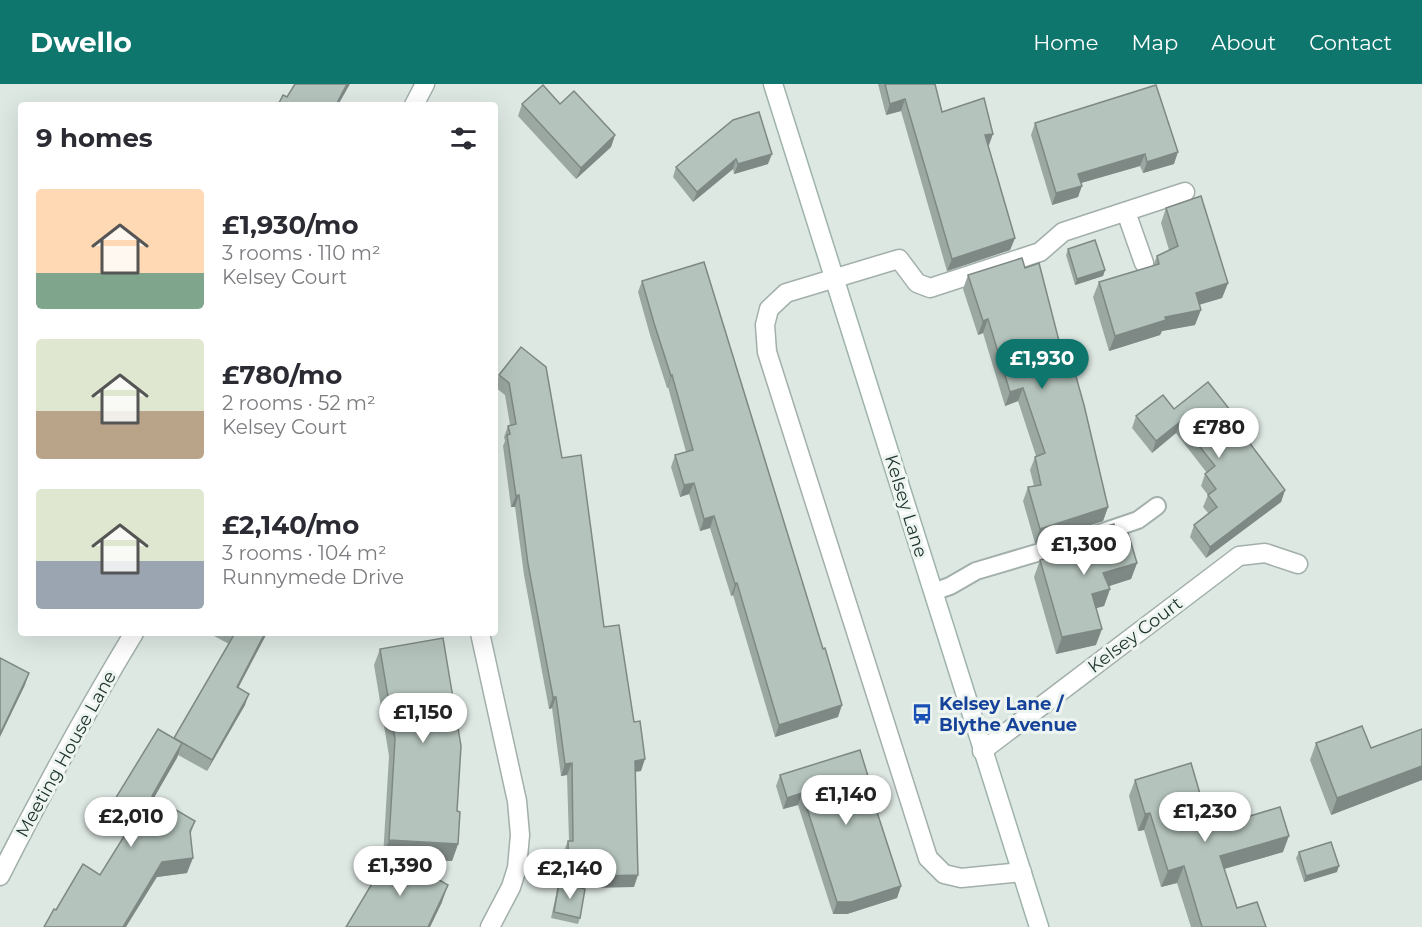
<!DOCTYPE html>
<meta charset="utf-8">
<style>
body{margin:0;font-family:Montserrat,sans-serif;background:#f2f2f3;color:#2b2b33;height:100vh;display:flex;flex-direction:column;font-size:22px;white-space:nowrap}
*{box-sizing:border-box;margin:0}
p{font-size:20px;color:#7c7c81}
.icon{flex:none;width:33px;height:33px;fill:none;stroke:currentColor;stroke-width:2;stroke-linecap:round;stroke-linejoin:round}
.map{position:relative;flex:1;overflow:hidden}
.sheet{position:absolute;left:18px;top:18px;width:480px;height:534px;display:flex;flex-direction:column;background:#fff;border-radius:6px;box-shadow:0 6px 24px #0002}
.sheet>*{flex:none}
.price{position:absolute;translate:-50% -51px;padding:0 14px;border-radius:21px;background:#fff;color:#222;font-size:20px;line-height:39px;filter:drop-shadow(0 2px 3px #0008)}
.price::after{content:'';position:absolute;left:50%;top:36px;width:18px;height:14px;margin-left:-9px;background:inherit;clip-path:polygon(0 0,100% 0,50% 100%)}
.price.current{background:#0f766e;color:#fff}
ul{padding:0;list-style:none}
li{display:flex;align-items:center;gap:18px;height:150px;padding:0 18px}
li span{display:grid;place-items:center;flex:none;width:168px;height:120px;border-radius:6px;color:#555}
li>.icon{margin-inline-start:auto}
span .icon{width:72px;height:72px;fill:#fffc;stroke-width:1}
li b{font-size:26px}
h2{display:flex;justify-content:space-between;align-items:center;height:72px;padding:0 18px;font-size:26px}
header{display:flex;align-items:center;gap:36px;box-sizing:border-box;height:84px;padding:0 30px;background:#0f766e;color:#fff}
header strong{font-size:28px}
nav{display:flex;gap:33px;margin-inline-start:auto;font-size:21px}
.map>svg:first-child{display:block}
</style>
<header>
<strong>Dwello</strong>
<nav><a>Home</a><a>Map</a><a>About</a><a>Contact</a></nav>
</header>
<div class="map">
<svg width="1422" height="843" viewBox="0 0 1422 843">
<rect width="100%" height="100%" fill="#dee8e3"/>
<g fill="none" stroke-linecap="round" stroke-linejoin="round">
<!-- lane casing -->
<g stroke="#a2afaa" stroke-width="20">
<g id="lane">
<polyline points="1094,451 1138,436 1157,422"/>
<polyline points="933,508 950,502 976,487 1067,460"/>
</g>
</g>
<!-- street casing -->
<g stroke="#a2afaa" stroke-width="21">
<g id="street">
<polyline points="414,21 425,0"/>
<polyline points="1126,128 1144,179"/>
<polyline points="480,549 517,717 520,751 517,784 511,803 490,843"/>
<polyline points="982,667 1239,472 1265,469 1298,480"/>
<polyline points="1022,788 961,794 944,790 928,774 767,268 765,241 769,225 786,209 899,175 917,199 930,204 1040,168 1063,148 1185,108"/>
<path d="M0 792C42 709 86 628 134 549"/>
</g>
</g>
<!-- secondary casing -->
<g stroke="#9eb3ab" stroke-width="21">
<polyline id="secondary" points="773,0 1039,843"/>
</g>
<!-- lane -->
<use href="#lane" stroke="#fff" stroke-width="16"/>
<!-- street -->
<use href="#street" stroke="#fff" stroke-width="18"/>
<!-- secondary -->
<use href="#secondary" stroke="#fff" stroke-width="18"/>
</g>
<!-- wall -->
<g fill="#9ba8a2">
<polygon points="878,0 935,0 942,28 989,61 988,62 1015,154 1010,166 947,187 901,27 886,31"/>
<polygon points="1156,1 1174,80 1143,89 1140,82 1081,99 1078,113 1052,121 1031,51 1035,39"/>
<polygon points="522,20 560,20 615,51 611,63 576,95 518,32"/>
<polygon points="733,36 768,80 734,90 733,85 693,118 673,93 676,83"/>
<polygon points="1166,124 1228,199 1222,214 1199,221 1195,241 1162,247 1160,251 1109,267 1093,213 1099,198 1153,182 1157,172 1169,166 1161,139"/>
<polygon points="1068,165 1105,186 1103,192 1075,201 1066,171"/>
<polygon points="1025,184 1068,292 1108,423 1103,437 1035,459 1023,417 1028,403 1034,402 1030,386 1035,373 1036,372 1018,317 1005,322 983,249 978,251 963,205 968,191"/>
<polygon points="642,197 838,633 775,653 733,511 731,512 710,444 700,447 689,410 680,413 671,383 675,371 686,368 668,303 667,304 650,251 638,208"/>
<polygon points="521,263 562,374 641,687 635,688 634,803 580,804 580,834 578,840 551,834 557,806 559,799 565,801 563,769 568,757 569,757 567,691 561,692 552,624 549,625 524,491 515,423 511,423 503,362 505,357 504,353 508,342 510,341 505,311 495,303 499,291"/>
<polygon points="1174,325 1249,350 1247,356 1285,406 1281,418 1206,474 1190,453 1194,441 1209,430 1203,423 1208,411 1201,402 1205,390 1207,389 1176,349 1152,369 1132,344 1136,332"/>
<polygon points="1117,452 1137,479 1131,495 1109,502 1110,505 1104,522 1096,524 1096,561 1056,570 1034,493 1040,476 1042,476 1047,462"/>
<polygon points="215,549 267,549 238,603 245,621 207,687 178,671 154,713 195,737 190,752 187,789 157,793 56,826 100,791 125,751 104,739 109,725 174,654 229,560 214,552"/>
<polygon points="380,565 457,727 458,760 452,777 401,774 442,818 430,843 346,843 387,773 383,773 389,672 374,581"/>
<polygon points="1422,645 1422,696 1331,731 1310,676 1316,659 1371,664"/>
<polygon points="780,691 878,731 901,802 897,814 847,830 833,830 798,721 783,725 776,702"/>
<polygon points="1135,696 1210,744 1283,768 1224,785 1237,824 1266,843 1191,843 1177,799 1161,803 1144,746 1138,747 1129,712"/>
<polygon points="1299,768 1337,788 1304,798 1296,774"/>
</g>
<!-- shaded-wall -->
<g fill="#7e8884">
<polygon points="347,0 350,0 338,21 336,21"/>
<polygon points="905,15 901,27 886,31 890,20"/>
<polygon points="993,50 989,61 980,63 985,51"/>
<polygon points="615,51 611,63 576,95 581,84"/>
<polygon points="1178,68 1174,80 1143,89 1147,78"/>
<polygon points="772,70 768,80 734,90 738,80"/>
<polygon points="1145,70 1140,82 1074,101 1078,90"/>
<polygon points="736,75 733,85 693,118 697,108"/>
<polygon points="1082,102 1078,113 1052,121 1056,109"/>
<polygon points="1015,154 1010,166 947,187 952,175"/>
<polygon points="1105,186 1103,192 1075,201 1077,195"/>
<polygon points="1228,199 1222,214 1191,223 1196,209"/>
<polygon points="1201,226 1195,241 1162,247 1160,251 1109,267 1115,252 1165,233"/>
<polygon points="988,235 983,249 978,251 983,237"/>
<polygon points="672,291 668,303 667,304 671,292"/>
<polygon points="1023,304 1018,317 1005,322 1010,308"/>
<polygon points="1180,338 1176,349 1152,369 1156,357"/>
<polygon points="694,399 689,410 680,413 684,401"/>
<polygon points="1285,406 1281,418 1206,474 1210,463"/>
<polygon points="519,411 515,423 511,423 516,412"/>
<polygon points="1108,423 1103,437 1035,459 1040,445"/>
<polygon points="714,432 710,444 700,447 704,435"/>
<polygon points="1137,479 1131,495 1097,506 1103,489"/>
<polygon points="737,499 733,511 731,512 735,500"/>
<polygon points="1110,505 1104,522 1086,527 1092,510"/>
<polygon points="1102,545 1096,561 1056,570 1062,553"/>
<polygon points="265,549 267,549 233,614 237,603"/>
<polygon points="29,589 25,601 0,653 0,650"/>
<polygon points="249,610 245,621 207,687 212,676"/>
<polygon points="553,613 556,613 552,624 549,625"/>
<polygon points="842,621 838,633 775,653 779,641"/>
<polygon points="182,659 177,674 147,726 152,712"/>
<polygon points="645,675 641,687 631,688 635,677"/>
<polygon points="572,679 567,691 561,692 565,680"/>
<polygon points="1422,682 1422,696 1331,731 1337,714"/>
<polygon points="802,709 798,721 783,725 787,714"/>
<polygon points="1150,729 1144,746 1138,747 1145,730"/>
<polygon points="1289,752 1283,768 1213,788 1220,772"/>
<polygon points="389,756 458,760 452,777 383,773"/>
<polygon points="193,774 187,789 157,793 126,843 123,843 162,778"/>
<polygon points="1184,782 1177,799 1161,803 1168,787"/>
<polygon points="1339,782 1337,788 1304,798 1306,792"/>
<polygon points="638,791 634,803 565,804 569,793"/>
<polygon points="448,801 442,818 430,843 428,843"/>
<polygon points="901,802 897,814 847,830 833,830 837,818"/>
</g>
<!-- building -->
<g fill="#b4c3bc" stroke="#7e8884" stroke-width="1.5">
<polygon points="295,0 347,0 336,21 278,21 283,11 287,13"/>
<polygon points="885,0 935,0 942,28 984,14 993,50 985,51 1015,154 952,175 905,15 890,20"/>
<polygon points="543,1 560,20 574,7 615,51 581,84 522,20"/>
<polygon points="1156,1 1178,68 1147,78 1145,70 1078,90 1082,102 1056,109 1035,39"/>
<polygon points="759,28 772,70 738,80 736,75 697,108 676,83 733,36"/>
<polygon points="1201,112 1228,199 1196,209 1201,226 1165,233 1166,236 1115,252 1099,198 1159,180 1157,172 1178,162 1166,124"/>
<polygon points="1095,156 1105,186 1077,195 1068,165"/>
<polygon points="1022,174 1025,184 1039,179 1068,292 1075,289 1084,321 1108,423 1040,445 1028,403 1041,401 1035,373 1045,369 1023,304 1010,308 988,235 983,237 968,191"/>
<polygon points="704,178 823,565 825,564 842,621 779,641 737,499 735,500 714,432 704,435 694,399 684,401 675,371 693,366 672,291 671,292 654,239 642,197"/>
<polygon points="521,263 546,283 562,374 581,371 604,543 619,541 634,638 640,637 645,675 635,677 638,791 569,793 568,757 573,757 572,679 565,680 556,613 553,613 528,480 519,411 516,412 507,351 510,350 508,342 516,340 509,299 499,291"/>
<polygon points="1208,298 1249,350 1245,353 1285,406 1210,463 1194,441 1217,423 1208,411 1216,405 1205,390 1215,382 1180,338 1156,357 1136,332 1163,311 1174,325"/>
<polygon points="1114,440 1117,452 1128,449 1137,479 1103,489 1110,505 1092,510 1102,545 1062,553 1040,476 1051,473 1047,462"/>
<polygon points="235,549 265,549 237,603 249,610 212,676 174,654"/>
<polygon points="443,554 461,662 457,727 460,728 458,760 389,756 395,655 380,565"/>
<polygon points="0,574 29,589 0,650"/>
<polygon points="1362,642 1371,664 1422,645 1422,682 1337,714 1316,659"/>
<polygon points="158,645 182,659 152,712 195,737 190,747 193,774 162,778 123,843 44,843 54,825 56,826 83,780 100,791 133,738 109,725"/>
<polygon points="860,666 879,728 877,728 901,802 851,818 837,818 802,709 787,714 780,691"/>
<polygon points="1191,679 1210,744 1280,723 1289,752 1220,772 1237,824 1257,818 1266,843 1202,843 1184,782 1168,787 1150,729 1145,730 1135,696"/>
<polygon points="1331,758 1339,782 1306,792 1299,768"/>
<polygon points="391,768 448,801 428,843 346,843"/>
<polygon points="559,799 585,805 580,834 554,828"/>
</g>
<!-- icons -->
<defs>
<g id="bus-bare" transform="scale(1.62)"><path d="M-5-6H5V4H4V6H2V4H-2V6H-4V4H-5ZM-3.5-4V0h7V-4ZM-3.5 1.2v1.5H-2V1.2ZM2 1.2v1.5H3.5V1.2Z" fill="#1a4fb4" stroke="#eef5f1" stroke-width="2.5" paint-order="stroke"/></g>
</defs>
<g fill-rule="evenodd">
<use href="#bus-bare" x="922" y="630"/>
</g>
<g text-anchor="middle" stroke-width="6" stroke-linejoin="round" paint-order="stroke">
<!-- street labels -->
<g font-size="18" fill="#213630" stroke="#eef5f1">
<text transform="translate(906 422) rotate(73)" y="6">Kelsey Lane</text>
<text transform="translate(1135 551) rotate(-37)" y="6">Kelsey Court</text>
<text transform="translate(66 670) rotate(-61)" y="6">Meeting House Lane</text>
</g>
<!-- transit labels -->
<g font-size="18" font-weight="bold" fill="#164399" stroke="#eef5f1" text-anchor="start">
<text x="939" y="626">Kelsey Lane /<tspan x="939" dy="21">Blythe Avenue</tspan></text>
</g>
</g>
</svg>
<b class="price current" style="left:1042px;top:306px">£1,930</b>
<b class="price" style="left:1219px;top:375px">£780</b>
<b class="price" style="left:1084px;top:492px">£1,300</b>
<b class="price" style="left:423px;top:660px">£1,150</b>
<b class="price" style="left:846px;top:742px">£1,140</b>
<b class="price" style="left:1205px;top:759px">£1,230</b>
<b class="price" style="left:131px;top:764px">£2,010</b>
<b class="price" style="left:400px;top:813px">£1,390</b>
<b class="price" style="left:570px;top:816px">£2,140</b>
<section class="sheet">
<h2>9 homes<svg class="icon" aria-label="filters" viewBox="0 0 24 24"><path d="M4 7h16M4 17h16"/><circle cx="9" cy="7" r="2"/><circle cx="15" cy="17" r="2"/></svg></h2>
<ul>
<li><span style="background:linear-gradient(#ffd9b3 70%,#7fa58c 0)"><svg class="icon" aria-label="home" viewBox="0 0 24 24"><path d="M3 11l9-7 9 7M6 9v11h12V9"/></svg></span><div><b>£1,930/mo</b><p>3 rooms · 110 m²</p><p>Kelsey Court</p></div></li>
<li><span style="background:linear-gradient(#dfe7d0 60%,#b9a48a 0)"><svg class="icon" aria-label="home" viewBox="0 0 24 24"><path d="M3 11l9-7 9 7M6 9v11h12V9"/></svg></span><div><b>£780/mo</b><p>2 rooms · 52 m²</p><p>Kelsey Court</p></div></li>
<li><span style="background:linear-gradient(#dfe7d0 60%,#9aa5b1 0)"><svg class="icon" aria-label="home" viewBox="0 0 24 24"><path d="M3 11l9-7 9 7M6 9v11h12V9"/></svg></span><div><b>£2,140/mo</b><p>3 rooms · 104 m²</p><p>Runnymede Drive</p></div></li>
</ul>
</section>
</div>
